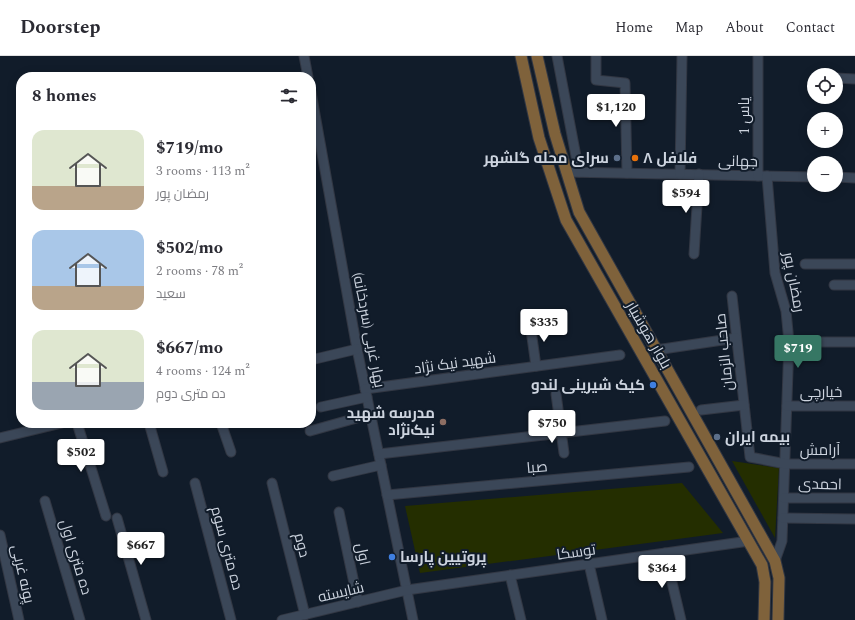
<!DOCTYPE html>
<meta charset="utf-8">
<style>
body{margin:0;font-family:Spectral,Cairo,serif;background:#f7f7f7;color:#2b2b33;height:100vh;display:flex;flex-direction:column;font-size:15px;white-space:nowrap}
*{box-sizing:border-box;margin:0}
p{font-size:13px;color:#7c7c81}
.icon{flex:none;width:22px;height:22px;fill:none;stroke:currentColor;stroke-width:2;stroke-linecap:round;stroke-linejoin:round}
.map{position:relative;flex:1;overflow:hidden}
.sheet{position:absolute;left:16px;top:16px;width:300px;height:356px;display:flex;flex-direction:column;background:#fff;border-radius:16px;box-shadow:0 2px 10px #0003}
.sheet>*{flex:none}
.controls{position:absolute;left:807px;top:12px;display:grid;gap:8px}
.controls a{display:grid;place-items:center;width:36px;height:36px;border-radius:50%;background:#fff;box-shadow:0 2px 10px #0003;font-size:20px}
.price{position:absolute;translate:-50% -34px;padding:0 9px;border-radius:4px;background:#fff;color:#222;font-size:13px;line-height:26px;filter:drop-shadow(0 1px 2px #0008)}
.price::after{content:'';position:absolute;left:50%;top:24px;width:12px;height:9px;margin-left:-6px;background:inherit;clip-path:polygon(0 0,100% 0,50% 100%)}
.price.on{background:#367764;color:#fff}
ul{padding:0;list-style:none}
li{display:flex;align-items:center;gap:12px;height:100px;padding:0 16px}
li span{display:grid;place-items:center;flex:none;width:112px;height:80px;border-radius:12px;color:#555}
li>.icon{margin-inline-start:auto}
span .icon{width:48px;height:48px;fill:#fffc;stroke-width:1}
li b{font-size:17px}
h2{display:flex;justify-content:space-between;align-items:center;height:48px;padding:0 16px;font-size:17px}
header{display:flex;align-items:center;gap:24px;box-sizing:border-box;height:56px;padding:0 20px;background:#fff;border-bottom:1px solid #e1e1e2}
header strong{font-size:19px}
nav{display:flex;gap:22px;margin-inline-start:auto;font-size:14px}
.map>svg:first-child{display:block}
</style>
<header>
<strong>Doorstep</strong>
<nav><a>Home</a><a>Map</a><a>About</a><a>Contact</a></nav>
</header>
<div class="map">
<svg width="855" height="564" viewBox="0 0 855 564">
<rect width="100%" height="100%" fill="#111c2a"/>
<!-- green -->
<g fill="#242e00">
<polygon points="732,405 779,412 775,482"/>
<polygon points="682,427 723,477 420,517 405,450"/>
</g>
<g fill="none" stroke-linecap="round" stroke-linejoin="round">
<!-- minor casing -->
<g stroke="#323743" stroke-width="11">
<g id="minor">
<polyline points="304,0 308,21"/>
<polyline points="557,0 579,116"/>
<polyline points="596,0 596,24 625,27 627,117"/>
<polyline points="836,22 855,23"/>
<polyline points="311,36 357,293 413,564"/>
<polyline points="566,116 814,121"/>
<polyline points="680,118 682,0"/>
<polyline points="758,120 758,0"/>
<polyline points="767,120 775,217 786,255 789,286 782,485 775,505"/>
<polyline points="836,121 855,122"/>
<polyline points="694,198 699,118"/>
<polyline points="805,208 855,208"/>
<polyline points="834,229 855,229"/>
<polyline points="732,240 750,401 786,408 855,408"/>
<polyline points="530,267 536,310"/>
<polyline points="789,286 855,286"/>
<polyline points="656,294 736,282"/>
<polyline points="311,304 357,293"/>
<polyline points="365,333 620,299"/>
<polyline points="556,338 564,397"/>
<polyline points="787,350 855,350"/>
<polyline points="321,351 367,341"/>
<polyline points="701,354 744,349"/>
<polyline points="77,367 106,460"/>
<polyline points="149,367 163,416"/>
<polyline points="221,367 231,396"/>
<polyline points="310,375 371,358"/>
<polyline points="0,382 62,367"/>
<polyline points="379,398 665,365"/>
<polyline points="333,420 381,409"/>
<polyline points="195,427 231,564"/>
<polyline points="272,427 305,559"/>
<polyline points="387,439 689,411"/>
<polyline points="784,442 855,442"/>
<polyline points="45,445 80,564"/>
<polyline points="339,456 358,546"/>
<polyline points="117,462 146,564"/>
<polyline points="783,462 855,463"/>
<polyline points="0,479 19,564"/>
<polyline points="665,497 681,564"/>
<polyline points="589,508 602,564"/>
<polyline points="510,519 521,564"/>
<polyline points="282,564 407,534 749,485"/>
</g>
</g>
<!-- major casing -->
<g stroke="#323743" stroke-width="13">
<g id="major">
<polyline points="521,0 539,82 566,164 762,509 765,526 764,564"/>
<polyline points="537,0 555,78 579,156 775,505 779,522 778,564"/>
</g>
</g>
<!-- minor -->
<use href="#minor" stroke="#3b4758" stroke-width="9"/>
<!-- major -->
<use href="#major" stroke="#7f623b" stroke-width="11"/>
</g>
<!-- markers -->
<g fill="#5c6f8a" stroke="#111c2a" stroke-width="1.5">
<circle cx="617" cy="102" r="4"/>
<circle cx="717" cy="381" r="4"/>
</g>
<circle fill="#e8710a" stroke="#111c2a" stroke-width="1.5" cx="635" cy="102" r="4"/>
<g fill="#3f7fe0" stroke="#111c2a" stroke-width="1.5">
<circle cx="653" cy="329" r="4"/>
<circle cx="392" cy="501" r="4"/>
</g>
<circle fill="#8d6e63" stroke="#111c2a" stroke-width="1.5" cx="443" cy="366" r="4"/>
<g text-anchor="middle" stroke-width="4" stroke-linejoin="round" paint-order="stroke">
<!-- street labels -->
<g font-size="15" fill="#cdd4df" stroke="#111c2a">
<text transform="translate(744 60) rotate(-90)" y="5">یاس 1</text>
<text transform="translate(738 105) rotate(1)" y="5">جهانی</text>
<text transform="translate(794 226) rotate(79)" y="5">رمضان پور</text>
<text transform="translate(369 274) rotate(79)" y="5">بهار غربی (سردخانه)</text>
<text transform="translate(649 279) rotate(60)" y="5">بلوار هوشیار</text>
<text transform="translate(724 296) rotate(-96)" y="5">صاحب الزمان</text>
<text transform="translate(455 307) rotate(-8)" y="5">شهید نیک نژاد</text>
<text x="821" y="341">خیارچی</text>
<text x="820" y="399">آرامش</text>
<text transform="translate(537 411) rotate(-5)" y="5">صبا</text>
<text transform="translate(820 428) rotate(1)" y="5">احمدی</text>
<text transform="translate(302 489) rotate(76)" y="5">دوم</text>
<text transform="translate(227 492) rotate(75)" y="5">ده متری سوم</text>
<text transform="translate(576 496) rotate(-8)" y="5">توسکا</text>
<text transform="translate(363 498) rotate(78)" y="5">اول</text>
<text transform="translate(76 501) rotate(73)" y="5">ده متری اول</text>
<text transform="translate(23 518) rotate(77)" y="5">پونه غربی</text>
<text transform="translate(341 536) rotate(-13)" y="5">شایسته</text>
</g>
<!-- poi labels -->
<g font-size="15" font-weight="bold" fill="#cdd4df" stroke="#111c2a" text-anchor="end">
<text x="609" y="107">سرای محله گلشهر</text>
<text x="643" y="107" text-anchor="start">فلافل ۸</text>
<text x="645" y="334">کیک شیرینی لندو</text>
<text x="435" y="362">مدرسه شهید<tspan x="435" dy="17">نیک‌نژاد</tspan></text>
<text x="725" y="386" text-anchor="start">بیمه ایران</text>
<text x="400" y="506" text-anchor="start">پروتیین پارسا</text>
</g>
</g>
</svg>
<div class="controls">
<a><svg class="icon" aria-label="locate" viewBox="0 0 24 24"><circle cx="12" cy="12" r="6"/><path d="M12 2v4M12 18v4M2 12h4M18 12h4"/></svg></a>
<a>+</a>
<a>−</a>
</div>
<b class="price" style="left:616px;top:72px">$1,120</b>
<b class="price" style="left:686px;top:158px">$594</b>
<b class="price" style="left:544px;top:287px">$335</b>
<b class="price on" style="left:798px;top:313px">$719</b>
<b class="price" style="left:552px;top:388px">$750</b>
<b class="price" style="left:81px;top:417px">$502</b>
<b class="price" style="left:141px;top:510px">$667</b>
<b class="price" style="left:662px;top:533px">$364</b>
<section class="sheet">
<h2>8 homes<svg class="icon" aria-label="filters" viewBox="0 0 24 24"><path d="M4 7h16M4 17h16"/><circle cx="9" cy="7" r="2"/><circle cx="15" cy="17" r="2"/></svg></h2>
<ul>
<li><span style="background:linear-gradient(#dfe7d0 70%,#b9a48a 0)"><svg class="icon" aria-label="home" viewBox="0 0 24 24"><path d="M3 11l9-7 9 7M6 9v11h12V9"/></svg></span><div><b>$719/mo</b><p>3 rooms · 113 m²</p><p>رمضان پور</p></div></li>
<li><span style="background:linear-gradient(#a9c7e8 70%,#b9a48a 0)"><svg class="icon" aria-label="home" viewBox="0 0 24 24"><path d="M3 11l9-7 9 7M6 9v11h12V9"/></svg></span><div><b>$502/mo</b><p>2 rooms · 78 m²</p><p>سعید</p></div></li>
<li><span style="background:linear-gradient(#dfe7d0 65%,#9aa5b1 0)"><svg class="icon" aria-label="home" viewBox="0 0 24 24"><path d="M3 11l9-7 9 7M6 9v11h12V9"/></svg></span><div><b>$667/mo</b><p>4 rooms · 124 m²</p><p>ده متری دوم</p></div></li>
</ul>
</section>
</div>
